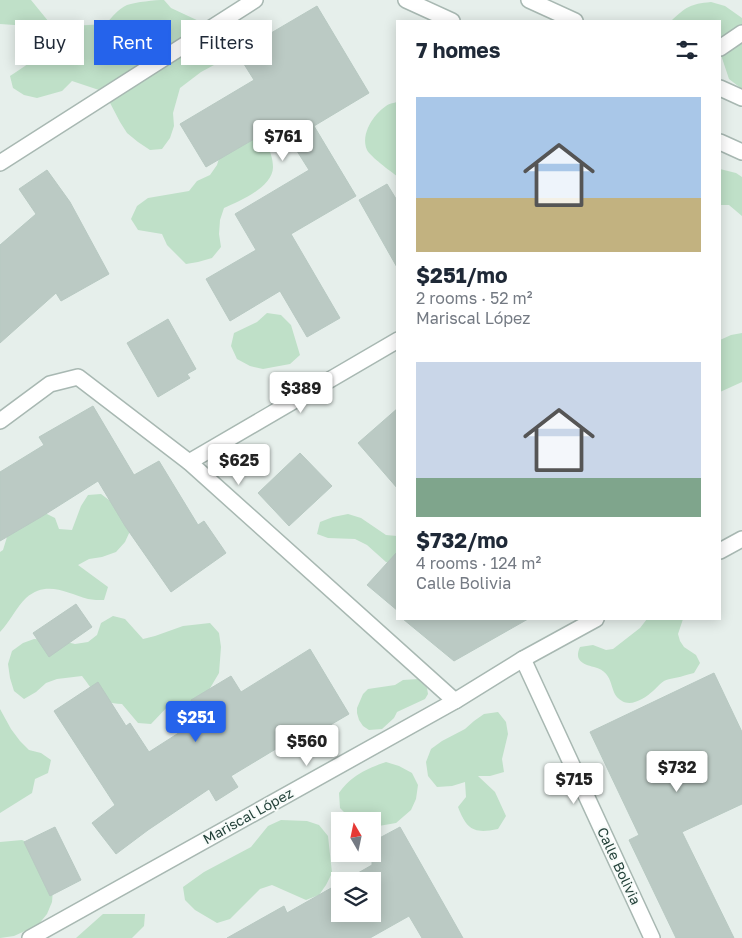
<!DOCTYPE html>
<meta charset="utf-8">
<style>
body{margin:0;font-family:"Golos Text",sans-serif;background:#f6f6f7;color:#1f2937;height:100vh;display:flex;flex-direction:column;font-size:19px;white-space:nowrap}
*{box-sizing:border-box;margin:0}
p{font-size:16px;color:#747a83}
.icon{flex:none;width:28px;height:28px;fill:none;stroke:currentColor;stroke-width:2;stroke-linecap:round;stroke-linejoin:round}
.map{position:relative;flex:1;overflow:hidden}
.sheet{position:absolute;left:396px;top:20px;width:325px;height:600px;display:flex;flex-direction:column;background:#fff;border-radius:0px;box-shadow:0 2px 12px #0003}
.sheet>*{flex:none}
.banner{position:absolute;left:15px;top:20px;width:306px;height:45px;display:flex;gap:10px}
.needle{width:32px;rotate:351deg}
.controls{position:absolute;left:331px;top:812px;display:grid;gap:10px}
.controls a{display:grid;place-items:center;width:50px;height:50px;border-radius:0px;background:#fff;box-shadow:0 2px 12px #0003;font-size:25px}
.price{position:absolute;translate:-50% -42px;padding:0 11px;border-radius:5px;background:#fff;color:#222;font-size:16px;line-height:32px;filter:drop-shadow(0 1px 2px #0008)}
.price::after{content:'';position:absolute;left:50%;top:30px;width:15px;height:11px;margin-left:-8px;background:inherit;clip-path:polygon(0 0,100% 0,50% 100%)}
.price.on{background:#2563eb;color:#fff}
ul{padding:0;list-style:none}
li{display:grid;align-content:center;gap:10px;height:265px;padding:0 20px}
li span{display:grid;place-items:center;height:155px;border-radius:0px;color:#555}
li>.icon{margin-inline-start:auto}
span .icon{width:90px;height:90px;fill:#fffc;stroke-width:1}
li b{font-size:21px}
h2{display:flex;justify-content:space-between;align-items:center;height:60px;padding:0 20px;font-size:21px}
.pill{padding:0 18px;border-radius:0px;background:#fff;box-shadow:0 2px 12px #0003;font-size:18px;line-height:45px}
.pill.on{background:#2563eb;color:#fff}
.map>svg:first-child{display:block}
</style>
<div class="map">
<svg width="742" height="938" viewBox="0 0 742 938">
<rect width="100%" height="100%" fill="#e6efeb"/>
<!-- green -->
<g fill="#bfe0c8">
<path d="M0 0H31L53 27 106 24C112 17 118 9 127 5 136 2 155 0 164 0L171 8 201 22 213 26 225 25 236 31 237 44 227 55 214 65 201 72 180 88 173 113 174 126 170 138 162 149 150 150 138 142 127 133 120 122 108 99 99 90 72 81 62 91 37 98 24 95 13 88 10 76C34 60 46 56 29 26L0 24Z"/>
<path d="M711 2 725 6 742 18V89L729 79 720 52V21H671C686 7 690 4 711 2Z"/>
<path d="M397 102 398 176H397C390 171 371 157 367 150 360 134 374 114 386 106 390 103 394 103 397 102Z"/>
<path d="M256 138 267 144C270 151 273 159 273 167 273 187 240 201 224 208L220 220 219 234 221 247 212 258 198 262 186 264 167 245 162 234 138 230 131 219 137 206 148 198 189 191 197 181 210 175 217 165 221 152 230 141Z"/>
<polygon points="720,169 736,173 742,177 742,216 729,205 720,205"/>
<polygon points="267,313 281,315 291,325 300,355 290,364 263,369 250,366 237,359 231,346 234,333 257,322"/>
<polygon points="742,333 742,382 720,392 720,340 731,335"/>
<path d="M101 494 121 509 130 531 125 542 116 552 102 557 89 559 78 565 108 587 104 600C99 600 93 600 88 599 66 593 47 580 26 598 17 606 9 623 0 632V552L3 550 11 524 43 512 55 518 59 529 72 530 81 506 88 495Z"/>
<polygon points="348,514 361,518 386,535 397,536 397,567 386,562 367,545 355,539 328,538 317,534 320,522 333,517"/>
<path d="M113 616 125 619 143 639 155 636 183 626 210 623 219 633 221 647 219 673 206 695 196 702 170 704 151 724 138 723 122 704C98 703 96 694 82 676L57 679 46 683 36 692 24 699 14 691 10 678 8 664 12 651 23 643 34 639 62 641 75 644 88 642 97 635 101 623Z"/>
<path d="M647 619H683L678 634 680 641 684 647 696 655 700 663 694 673C690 674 686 675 683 676 677 678 670 678 664 681 659 684 657 688 653 691 645 698 632 707 622 701 607 693 617 673 594 667 582 664 574 660 580 647L593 645 606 650 613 649 640 628Z"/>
<polygon points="418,679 427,688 428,694 425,699 397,712 394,718 382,729 369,730 363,726 359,720 357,713 357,708 363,694 368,689 395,685 403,680"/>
<polygon points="0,709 11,729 20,741 29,750 41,753 51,760 48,773 35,779 32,793 0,813"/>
<path d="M498 712 506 722 508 734 502 759 504 772 490 776H478L495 792 506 816 498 829C474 834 467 830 458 807L466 797 465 782 452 786 437 787 428 776 426 762 431 749 442 741 465 729 474 721 484 714Z"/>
<path d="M386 762 399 766 412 773 418 785 416 799 411 810 396 823 373 827 372 821H356L349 817 340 808 339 793C352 775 366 769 386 762Z"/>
<polygon points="281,820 307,821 319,825 328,836 332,873 326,885 319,895 306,900 272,885 260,889 230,919 217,923 195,910 185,900 183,887 204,872 251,847 268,826"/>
<polygon points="22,840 35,846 54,877 52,902 47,914 38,925 14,936 0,938 0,842"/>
<polygon points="103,914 145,914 144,926 132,938 76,938"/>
</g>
<!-- building -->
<g fill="#bbcac4" stroke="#b8c9c2">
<polygon points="317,6 369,93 314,126 356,196 291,234 340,318 307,337 280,291 230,321 206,279 256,250 235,214 309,170 280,124 206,167 180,124 254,80 237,53"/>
<polygon points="47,170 70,202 109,274 61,301 56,293 0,343 0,245 36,214 19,189"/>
<polygon points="387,184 398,202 398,269 359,200"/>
<polygon points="168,319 196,369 187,374 190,378 158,397 127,343"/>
<polygon points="93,406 134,475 159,461 198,525 204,521 226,553 171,592 125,526 98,481 41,517 0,541 0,472 44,445 39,437"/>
<polygon points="398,408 398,489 358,443"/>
<polygon points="300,453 332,486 289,526 258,493"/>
<polygon points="398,551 398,611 367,585"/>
<polygon points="76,604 92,627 49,657 33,633"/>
<polygon points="403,619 528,619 454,661"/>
<polygon points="310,649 349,714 303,741 299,735 231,776 238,787 216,801 209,789 148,830 116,854 92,823 115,805 54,711 98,682 126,726 130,723 149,752 202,718 191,700 231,676 241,692"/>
<polygon points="714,673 742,732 742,804 682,832 734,938 676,938 629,840 639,835 590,732"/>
<polygon points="55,827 81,880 50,896 24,842"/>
<polygon points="400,827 463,938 422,938 409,916 370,938 227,938 284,906 287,913 340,883 340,914 372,914 372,881 344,881 372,865 372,842"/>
</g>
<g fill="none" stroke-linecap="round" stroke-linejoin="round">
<!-- minor casing -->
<g stroke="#a8b8b2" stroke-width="18">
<g id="minor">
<polyline points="406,0 452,21"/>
<polyline points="529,0 575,21"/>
<polyline points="720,48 742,33"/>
<polyline points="720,88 742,98"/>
<polyline points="720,142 742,152"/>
<polyline points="0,163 255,0"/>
<polyline points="0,421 50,384 78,377 189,462 455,701"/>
<polyline points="189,462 398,340"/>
<polyline points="720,551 742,539"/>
<polyline points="523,659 652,938"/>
<polyline points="30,938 455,701 523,659 596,619"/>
</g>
</g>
<!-- minor -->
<use href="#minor" stroke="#fff" stroke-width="15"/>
</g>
<g text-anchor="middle" stroke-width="4" stroke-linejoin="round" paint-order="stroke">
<!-- street labels -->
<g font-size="14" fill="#24423a" stroke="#f7fbf9">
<text transform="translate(248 816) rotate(-29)" y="5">Mariscal López</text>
<text transform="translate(619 866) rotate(65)" y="5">Calle Bolivia</text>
</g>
</g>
</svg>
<div class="controls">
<a><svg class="needle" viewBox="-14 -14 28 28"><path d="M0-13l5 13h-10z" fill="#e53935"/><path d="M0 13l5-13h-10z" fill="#747a83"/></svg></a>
<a><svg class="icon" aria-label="layers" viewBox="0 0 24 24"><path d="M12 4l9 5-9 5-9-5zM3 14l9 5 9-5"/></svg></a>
</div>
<b class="price" style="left:283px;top:162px">$761</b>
<b class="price" style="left:301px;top:414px">$389</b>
<b class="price" style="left:239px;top:486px">$625</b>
<b class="price on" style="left:196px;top:743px">$251</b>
<b class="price" style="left:307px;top:767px">$560</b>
<b class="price" style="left:677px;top:793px">$732</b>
<b class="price" style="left:574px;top:805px">$715</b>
<div class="banner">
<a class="pill">Buy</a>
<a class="pill on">Rent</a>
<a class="pill">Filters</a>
</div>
<section class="sheet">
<h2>7 homes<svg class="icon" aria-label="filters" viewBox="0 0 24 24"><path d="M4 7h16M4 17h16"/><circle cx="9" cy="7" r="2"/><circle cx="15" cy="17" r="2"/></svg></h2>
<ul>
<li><span style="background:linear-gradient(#a9c7e8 65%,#c2b280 0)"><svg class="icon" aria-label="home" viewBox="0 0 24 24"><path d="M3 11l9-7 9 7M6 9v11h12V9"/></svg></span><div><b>$251/mo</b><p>2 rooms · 52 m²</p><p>Mariscal López</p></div></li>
<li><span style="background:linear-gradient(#c9d6e8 75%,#7fa58c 0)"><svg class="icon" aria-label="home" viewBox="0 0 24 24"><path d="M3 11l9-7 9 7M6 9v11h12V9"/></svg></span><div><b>$732/mo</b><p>4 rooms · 124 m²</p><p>Calle Bolivia</p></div></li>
</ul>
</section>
</div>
